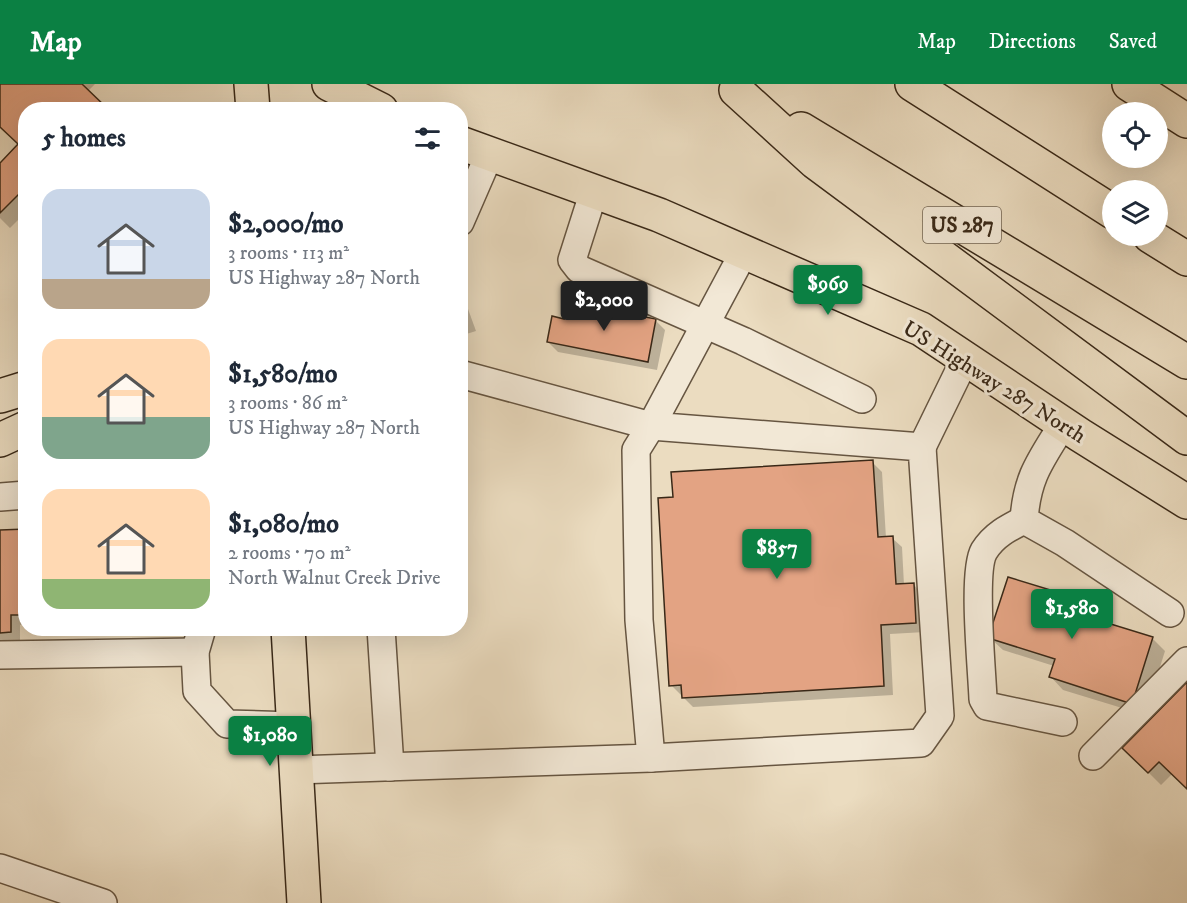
<!DOCTYPE html>
<meta charset="utf-8">
<style>
body{margin:0;font-family:"IM FELL DW Pica",serif;background:#f6f6f7;color:#1f2937;height:100vh;display:flex;flex-direction:column;font-size:22px;white-space:nowrap}
*{box-sizing:border-box;margin:0}
p{font-size:20px;color:#747a83}
.icon{flex:none;width:33px;height:33px;fill:none;stroke:currentColor;stroke-width:2;stroke-linecap:round;stroke-linejoin:round}
.map{position:relative;flex:1;overflow:hidden}
.side{position:absolute;left:18px;top:18px;width:450px;height:534px;display:flex;flex-direction:column;background:#fff;border-radius:24px;box-shadow:0 6px 24px #0002}
.side>*{flex:none}
.controls{position:absolute;left:1102px;top:18px;display:grid;gap:12px}
.controls a{display:grid;place-items:center;width:66px;height:66px;border-radius:50%;background:#fff;box-shadow:0 6px 24px #0002;font-size:30px}
.price{position:absolute;translate:-50% -51px;padding:0 14px;border-radius:6px;background:#0b8043;color:#fff;font-size:20px;line-height:39px;filter:drop-shadow(0 2px 3px #0008)}
.price::after{content:'';position:absolute;left:50%;top:36px;width:18px;height:14px;margin-left:-9px;background:inherit;clip-path:polygon(0 0,100% 0,50% 100%)}
.price.on{background:#222;color:#fff}
ul{padding:0;list-style:none}
li{display:flex;align-items:center;gap:18px;height:150px;padding:0 24px}
li span{display:grid;place-items:center;flex:none;width:168px;height:120px;border-radius:18px;color:#555}
li>.icon{margin-inline-start:auto}
span .icon{width:72px;height:72px;fill:#fffc;stroke-width:1}
li b{font-size:26px}
h2{display:flex;justify-content:space-between;align-items:center;height:72px;padding:0 24px;font-size:26px}
header{display:flex;align-items:center;gap:36px;box-sizing:border-box;height:84px;padding:0 30px;background:#0b8043;color:#fff}
header strong{font-size:28px}
nav{display:flex;gap:33px;margin-inline-start:auto;font-size:21px}
.map>svg:first-child{display:block}
</style>
<header>
<strong>Map</strong>
<nav><a>Map</a><a>Directions</a><a>Saved</a></nav>
</header>
<div class="map">
<svg width="1187" height="819" viewBox="0 0 1187 819">
<rect width="100%" height="100%" fill="#ebdcc0"/>
<filter id="stains"><feTurbulence type="fractalNoise" baseFrequency=".00333" numOctaves="4"/><feColorMatrix values="0 0 0 0 .2 0 0 0 0 .09 0 0 0 0 .02 0 0 0 .5 -.17"/></filter>
<radialGradient id="worn" r=".72"><stop offset=".6" stop-color="#630" stop-opacity="0"/><stop offset="1" stop-color="#630" stop-opacity=".3"/></radialGradient>
<!-- shadow -->
<g fill="#0003">
<polygon points="0,0 95,0 88,7 26,26 26,128 10,144 0,134 0,81 20,61 0,41"/>
<polygon points="460,203 476,247 460,252"/>
<polygon points="565,236 655,236 665,246 657,286 558,268 548,258"/>
<polygon points="872,378 882,388 886,454 892,454 902,463 904,501 914,501 923,511 925,548 890,550 893,611 693,623 671,601 674,414"/>
<polygon points="26,447 26,540 20,541 20,557 0,558 0,448"/>
<polygon points="1092,521 1104,533 1103,539 1152,554 1165,567 1145,631 1063,606 1051,593 1054,582 1003,566 990,554"/>
<polygon points="1187,600 1187,704 1172,690 1161,701 1124,664"/>
</g>
<!-- building -->
<g fill="#e3a383" stroke="#392817" stroke-width="1.5">
<polygon points="0,0 82,0 109,26 26,26 26,103 0,129 0,79 18,60 0,43"/>
<polygon points="460,217 467,237 460,240"/>
<polygon points="567,218 656,235 648,278 547,258 552,232 564,235"/>
<polygon points="873,376 878,453 893,452 896,500 914,499 916,539 881,541 884,602 682,614 681,601 669,602 658,414 673,413 671,388"/>
<polygon points="26,445 26,531 11,531 11,548 0,549 0,446"/>
<polygon points="1008,493 1093,519 1088,533 1153,553 1132,620 1049,593 1055,575 988,554"/>
<polygon points="1187,598 1187,705 1159,678 1148,689 1122,664"/>
</g>
<g fill="none" stroke-linecap="round" stroke-linejoin="round">
<!-- minor casing -->
<g stroke="#665541" stroke-width="30">
<g id="minor">
<polyline points="594,107 572,176 579,185 743,257 862,315"/>
<polyline points="460,138 490,69"/>
<path d="M1063 340C1041 376 1027 392 1024 436L1065 459 1170 529"/>
<polyline points="922,363 965,275"/>
<polyline points="0,413 26,411"/>
<path d="M1024 436C1008 444 994 451 984 467 972 488 982 586 983 615L987 622 1063 638"/>
<polyline points="202,544 195,568 197,607 227,640 294,642"/>
<polyline points="381,544 390,683"/>
<polyline points="0,571 195,568"/>
<polyline points="1093,672 1187,577"/>
<polyline points="651,674 921,659 940,632 922,363 651,342 744,168"/>
<polyline points="296,686 651,674 639,536 636,366 651,342 460,290"/>
<polyline points="0,784 103,819"/>
</g>
</g>
<!-- major casing -->
<g stroke="#392817" stroke-width="36">
<g id="major">
<polyline points="251,0 253,26"/>
<polyline points="329,0 381,26"/>
<polyline points="1129,0 1187,37"/>
<polyline points="460,59 659,131 921,245 1080,351 1187,418"/>
<polyline points="0,312 26,304"/>
<polyline points="0,356 26,344"/>
<polyline points="288,544 304,819"/>
</g>
</g>
<!-- highway casing -->
<g stroke="#392817" stroke-width="36">
<g id="highway">
<polyline points="912,0 1113,128"/>
<polyline points="736,6 815,78 1187,354"/>
<polyline points="801,45 1187,278"/>
<polyline points="1150,152 1187,175"/>
</g>
</g>
<!-- minor -->
<use href="#minor" stroke="#f2e8d6" stroke-width="27"/>
<!-- major -->
<use href="#major" stroke="#ebdcc0" stroke-width="33"/>
<!-- highway -->
<use href="#highway" stroke="#ebdcc0" stroke-width="33"/>
</g>
<g text-anchor="middle" stroke-width="6" stroke-linejoin="round" paint-order="stroke">
<!-- shield labels -->
<rect fill="#f2e8d6" stroke="#706250" stroke-width="1.5" x="923" y="123" width="78" height="36" rx="4.5"/>
<g font-size="21" font-weight="bold" fill="#392817">
<text x="962" y="148">US 287</text>
</g>
<!-- street labels -->
<g font-size="22" fill="#392817" stroke="#f2e8d6">
<text transform="translate(995 297) rotate(32)" y="8">US Highway 287 North</text>
</g>
</g>
<rect width="100%" height="100%" filter="url(#stains)"/>
<rect width="100%" height="100%" fill="url(#worn)"/>
</svg>
<div class="controls">
<a><svg class="icon" aria-label="locate" viewBox="0 0 24 24"><circle cx="12" cy="12" r="6"/><path d="M12 2v4M12 18v4M2 12h4M18 12h4"/></svg></a>
<a><svg class="icon" aria-label="layers" viewBox="0 0 24 24"><path d="M12 4l9 5-9 5-9-5zM3 14l9 5 9-5"/></svg></a>
</div>
<b class="price" style="left:828px;top:232px">$969</b>
<b class="price on" style="left:604px;top:248px">$2,000</b>
<b class="price" style="left:777px;top:496px">$857</b>
<b class="price" style="left:1072px;top:556px">$1,580</b>
<b class="price" style="left:270px;top:683px">$1,080</b>
<section class="side">
<h2>5 homes<svg class="icon" aria-label="filters" viewBox="0 0 24 24"><path d="M4 7h16M4 17h16"/><circle cx="9" cy="7" r="2"/><circle cx="15" cy="17" r="2"/></svg></h2>
<ul>
<li><span style="background:linear-gradient(#c9d6e8 75%,#b9a48a 0)"><svg class="icon" aria-label="home" viewBox="0 0 24 24"><path d="M3 11l9-7 9 7M6 9v11h12V9"/></svg></span><div><b>$2,000/mo</b><p>3 rooms · 113 m²</p><p>US Highway 287 North</p></div></li>
<li><span style="background:linear-gradient(#ffd9b3 65%,#7fa58c 0)"><svg class="icon" aria-label="home" viewBox="0 0 24 24"><path d="M3 11l9-7 9 7M6 9v11h12V9"/></svg></span><div><b>$1,580/mo</b><p>3 rooms · 86 m²</p><p>US Highway 287 North</p></div></li>
<li><span style="background:linear-gradient(#ffd9b3 75%,#8fb573 0)"><svg class="icon" aria-label="home" viewBox="0 0 24 24"><path d="M3 11l9-7 9 7M6 9v11h12V9"/></svg></span><div><b>$1,080/mo</b><p>2 rooms · 70 m²</p><p>North Walnut Creek Drive</p></div></li>
</ul>
</section>
</div>
